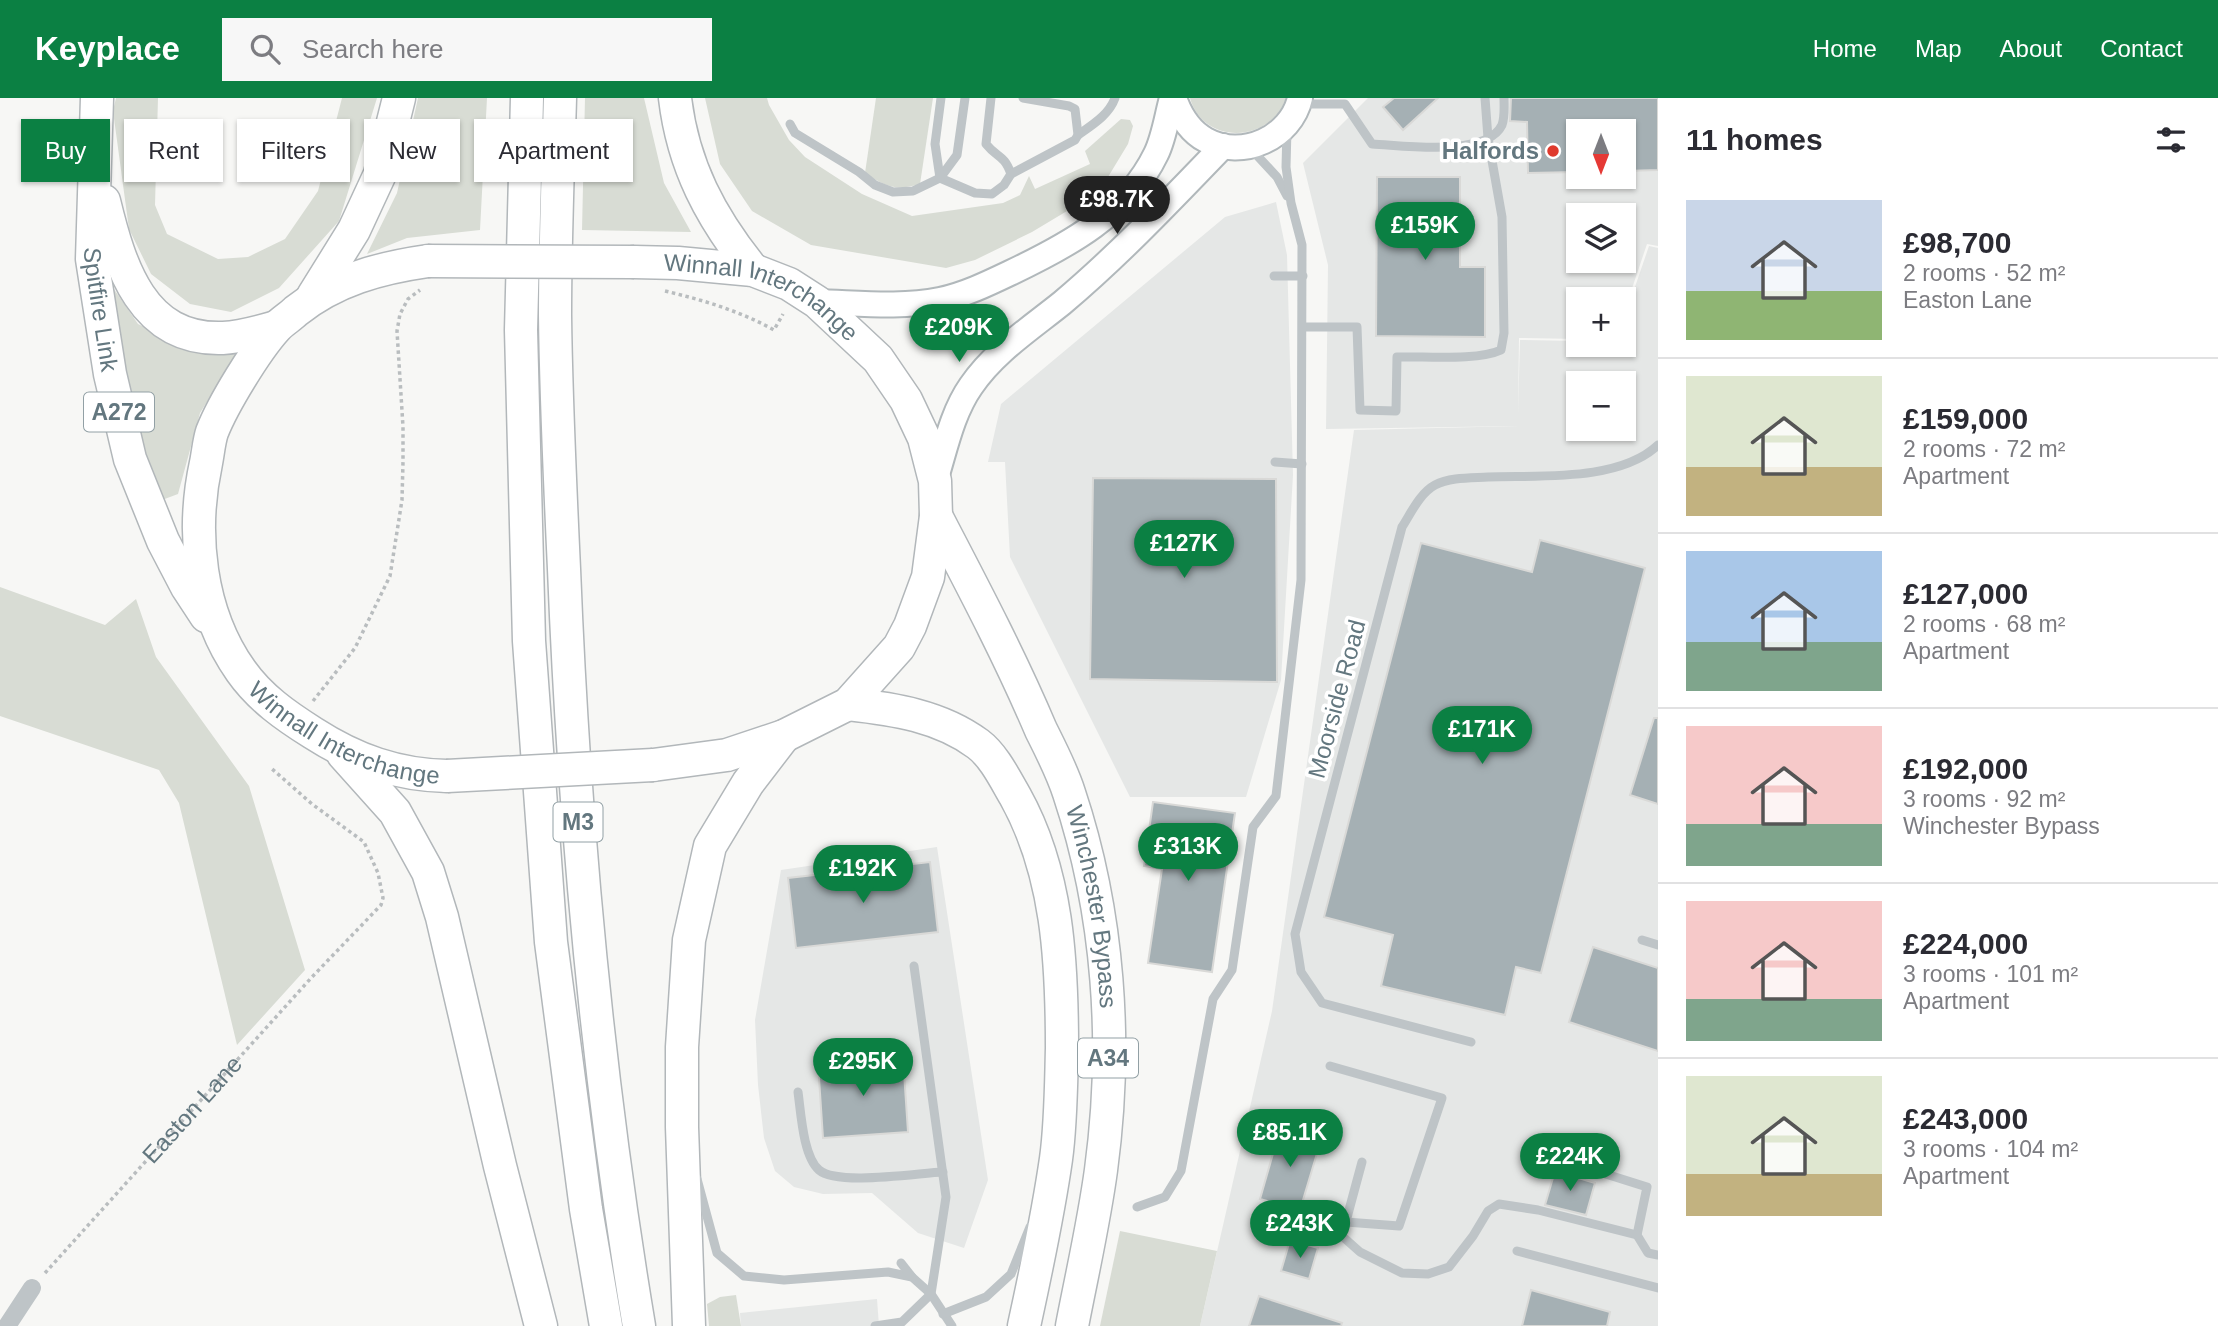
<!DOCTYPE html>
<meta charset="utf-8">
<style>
body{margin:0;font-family:Arial,sans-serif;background:#f7f7f7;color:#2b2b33;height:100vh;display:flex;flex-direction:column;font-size:26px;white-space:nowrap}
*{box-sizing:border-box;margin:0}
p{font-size:23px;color:#7c7c81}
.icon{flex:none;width:38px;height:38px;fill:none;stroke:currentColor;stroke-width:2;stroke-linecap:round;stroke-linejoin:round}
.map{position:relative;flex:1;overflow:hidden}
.sheet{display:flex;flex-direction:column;background:#fff;width:560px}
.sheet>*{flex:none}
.hud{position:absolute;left:21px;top:21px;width:665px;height:63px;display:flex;gap:14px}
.needle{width:46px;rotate:180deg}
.controls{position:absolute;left:1566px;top:21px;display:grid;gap:14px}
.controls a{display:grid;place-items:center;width:70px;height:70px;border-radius:0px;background:#fff;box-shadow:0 2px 5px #0004;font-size:35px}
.price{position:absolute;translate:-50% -60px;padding:0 16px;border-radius:24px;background:#0b8043;color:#fff;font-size:23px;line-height:46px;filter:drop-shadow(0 2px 4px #0008)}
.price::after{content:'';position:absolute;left:50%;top:42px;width:21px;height:16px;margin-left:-10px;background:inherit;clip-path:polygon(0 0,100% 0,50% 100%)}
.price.selected{background:#222;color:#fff}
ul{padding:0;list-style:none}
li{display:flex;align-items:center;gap:21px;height:175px;padding:0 28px}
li+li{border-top:2px solid #e1e1e2}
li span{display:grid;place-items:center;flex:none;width:196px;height:140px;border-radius:0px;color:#555}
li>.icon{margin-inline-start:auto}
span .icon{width:84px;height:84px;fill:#fffc;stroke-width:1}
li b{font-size:30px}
h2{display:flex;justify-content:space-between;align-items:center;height:84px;padding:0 28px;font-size:30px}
.chip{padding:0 24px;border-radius:0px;background:#fff;box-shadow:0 2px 5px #0004;font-size:24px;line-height:63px}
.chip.selected{background:#0b8043;color:#fff}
header{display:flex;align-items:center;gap:42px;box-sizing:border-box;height:98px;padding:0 35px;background:#0b8043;color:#fff}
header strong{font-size:33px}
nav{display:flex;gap:38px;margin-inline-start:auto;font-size:24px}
.search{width:490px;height:63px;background:#f7f7f7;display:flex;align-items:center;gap:18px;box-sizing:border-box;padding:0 24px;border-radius:0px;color:#7c7c81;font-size:26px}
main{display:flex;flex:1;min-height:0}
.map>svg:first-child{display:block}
</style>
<header>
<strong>Keyplace</strong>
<div class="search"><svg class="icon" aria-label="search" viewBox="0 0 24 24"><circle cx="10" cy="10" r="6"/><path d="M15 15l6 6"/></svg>Search here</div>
<nav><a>Home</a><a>Map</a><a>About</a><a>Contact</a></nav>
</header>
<main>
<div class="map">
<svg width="1658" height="1228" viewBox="0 0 1658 1228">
<rect width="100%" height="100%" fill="#f7f7f5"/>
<!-- built -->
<g fill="#e5e7e6" fill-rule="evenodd">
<path d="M1368 0H1658V148L1647 146 1624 214V201H1578V241L1519 240 1518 316 1520 242 1578 243V247H1624V221L1649 148 1658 150V1228H1200L1272 913 1354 332 1519 328 1326 331 1328 167 1303 65ZM1578 33H1624V79H1578ZM1578 117H1624V163H1578ZM1578 285H1624V331H1578Z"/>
<polygon points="1276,104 1287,157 1293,377 1281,582 1246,699 1130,699 1010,459 1005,364 988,364 1001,306 1225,119"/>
<polygon points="937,749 988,1082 964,1150 918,1135 872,1095 823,1096 794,1089 775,1073 764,1040 758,987 755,922 781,772"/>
<polygon points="877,1201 879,1228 741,1228 740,1215"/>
</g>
<!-- green -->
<g fill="#d8dcd4">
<polygon points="116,0 158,0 155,107 167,136 218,161 248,159 285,141 318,93 342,0 377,0 339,123 279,190 231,214 190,206 151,176 129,131 113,13"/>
<polygon points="418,0 487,0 480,132 407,140 367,156 397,95"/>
<polygon points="585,0 644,0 664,85 691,134 582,132"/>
<polygon points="705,0 767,0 769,7 789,42 805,59 862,96 912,118 1003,105 1020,97 1029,78 1035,91 1090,66 1085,53 1121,21 1130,22 1133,28 1128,46 1108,79 1082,104 1032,134 975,162 946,170 811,147 752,113 720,66"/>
<path d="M876 0H933L920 86C896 93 886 89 865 75Z"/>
<path d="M1190 0H1286C1271 45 1203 48 1190 0Z"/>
<polygon points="107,181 138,226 182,247 239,252 200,315 178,396 162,402 149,374 116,232"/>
<polygon points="0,489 105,527 136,501 156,559 249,688 305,872 237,947 179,705 159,672 0,618"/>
<polygon points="1120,1133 1217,1153 1200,1228 1100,1228"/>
<polygon points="736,1197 741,1228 709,1228 707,1206 720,1199"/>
</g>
<!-- building -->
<g fill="#a5b0b4" stroke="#d9d9d7" stroke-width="2">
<polygon points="1394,0 1438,0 1403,32 1383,9"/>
<polygon points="1511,0 1658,0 1658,72 1624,73 1624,33 1578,33 1578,74 1528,75 1527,24 1510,23"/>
<polygon points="1377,79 1460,79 1460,169 1485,169 1485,239 1376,238"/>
<polygon points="1093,380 1276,381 1277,584 1090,581"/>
<polygon points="1540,442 1645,470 1541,875 1516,869 1505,917 1381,888 1393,837 1324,819 1421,445 1532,474"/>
<polygon points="1654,620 1658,620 1658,706 1630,697"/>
<polygon points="1153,704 1235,715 1212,874 1148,865 1162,771 1144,768"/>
<polygon points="930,764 938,834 796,850 788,780"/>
<polygon points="1593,849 1658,870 1658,953 1569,924"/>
<polygon points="903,959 908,1034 823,1040 818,965"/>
<polygon points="1280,1031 1321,1042 1300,1112 1260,1101"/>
<polygon points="1555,1073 1595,1085 1586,1117 1545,1107"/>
<polygon points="1290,1142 1318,1150 1309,1181 1281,1173"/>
<polygon points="1531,1192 1610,1214 1607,1228 1522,1228"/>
<polygon points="1259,1198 1342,1225 1341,1228 1249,1228"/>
</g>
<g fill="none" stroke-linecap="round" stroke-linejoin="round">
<!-- secondary casing -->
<g stroke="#b1b8bb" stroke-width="28">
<g id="secondary">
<path d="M1174 0C1180 17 1189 33 1206 42 1242 62 1291 40 1300 0"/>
<path d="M817 204C858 205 900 210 940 202 964 197 987 186 1010 175 1067 148 1127 116 1156 56 1164 40 1167 18 1172 0"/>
<path d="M935 383C945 351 952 315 971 288 994 254 1031 230 1062 205 1119 157 1171 102 1223 48"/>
</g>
</g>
<!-- highway casing -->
<g stroke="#b2b7ba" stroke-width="35">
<g id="highway">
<path id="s2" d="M97 0 92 161 110 276 130 361 163 443 187 489 206 518"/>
<polyline points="527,0 521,232 529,543 551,844 586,1111 606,1228"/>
<path d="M560 0C558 72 555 144 555 217 556 301 560 386 564 471 574 724 597 977 639 1228"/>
<path d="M675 0C683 68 711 120 753 172"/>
<path d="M104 103C120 169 142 243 223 240 241 239 259 234 276 229"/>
<path id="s3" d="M428 163C379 170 335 182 296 213 290 219 281 224 276 230 256 252 223 306 212 334 209 343 208 355 206 365 191 434 199 514 241 573 260 600 286 618 313 635 355 662 397 677 447 678"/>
<path id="s4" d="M634 164 678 165 753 172 789 186 817 204 878 261 906 302 924 340 935 383 936 418 928 479 910 528 899 549 848 606 784 638 727 657 653 667"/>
<polyline points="313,198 354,132 380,76 399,0"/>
<path id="s5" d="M936 418C973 489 1010 559 1041 632 1051 652 1062 673 1069 695 1109 815 1118 946 1101 1072 1094 1124 1082 1176 1072 1228"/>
<path d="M848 606C894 611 940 618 978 646 994 658 1005 681 1015 698 1058 775 1062 864 1062 950 1061 987 1061 1025 1056 1061 1048 1117 1036 1173 1024 1228"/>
<polyline points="343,656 395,714 428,774 442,819 500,1068 541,1228"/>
<polyline points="689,1228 682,1029 682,949 689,842 710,748 748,685 784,638"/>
</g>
</g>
<!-- path -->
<g stroke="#b9bdbf" stroke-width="3.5" stroke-dasharray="3.5 3.5" stroke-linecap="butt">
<path d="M665 193C703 202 740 213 774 232L783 216"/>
<polyline points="313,603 355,550 390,478 402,402 403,364 403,329 397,233 400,216 408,201 420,192"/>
<path id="s1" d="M45 1175 312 879 381 807 383 800 378 775 364 744 312 706 271 670"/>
</g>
<!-- lane -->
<g stroke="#bec4c7" stroke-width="9">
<path d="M991 0 986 46C997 60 1004 56 1011 76"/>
<path d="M1301 6H1345L1372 46C1402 47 1486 60 1502 27 1505 19 1504 8 1504 0"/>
<polyline points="790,26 795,35 859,74 875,87 893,94 913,93 940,80 957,57 965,0"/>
<path d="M1078 37C1092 27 1109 17 1115 0"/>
<polyline points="1251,51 1277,79 1287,98"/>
<polyline points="940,80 975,95 992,96 1004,87 1011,76 1075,42 1078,37 1075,11 1069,8 1023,0"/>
<polyline points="940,80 935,46 941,0"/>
<polyline points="1274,178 1303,178"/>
<path d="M1303 229H1357L1360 312 1396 313 1397 259C1423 258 1478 263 1501 252L1504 235 1502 119 1488 40 1485 0"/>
<polyline points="1275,364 1302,366"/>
<polyline points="1642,842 1658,847"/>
<path d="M1471 944 1322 905 1301 874 1295 836 1402 429C1411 415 1420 395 1435 387 1450 379 1471 380 1488 379 1538 377 1619 384 1658 347"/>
<polyline points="1330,968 1442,1000 1399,1128 1346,1124"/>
<path d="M798 994C801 1015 803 1058 819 1072 837 1088 918 1075 943 1074"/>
<polyline points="1555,1060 1647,1089 1637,1137 1648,1155 1658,1157"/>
<polyline points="1362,1064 1342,1138 1360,1154 1402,1175 1428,1176 1449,1169 1473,1138 1488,1113 1499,1106 1538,1112 1637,1137"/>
<polyline points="697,1081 717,1155 744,1178 784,1182 888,1174 912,1179 931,1196 952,1228"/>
<polyline points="1137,1109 1165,1099 1181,1073 1213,901 1232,872 1253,729 1276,698 1301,482 1302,147 1291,105 1286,69 1287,31"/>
<polyline points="1517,1153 1658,1190"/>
<polyline points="901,1165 912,1179"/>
<polyline points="943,1216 986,1199 1011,1176 1030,1129"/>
<polyline points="875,1228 902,1224 931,1196 946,1099 914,868"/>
</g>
<!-- street -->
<polyline stroke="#bec4c7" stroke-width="18" points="7,1228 32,1190"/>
<!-- secondary -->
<use href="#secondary" stroke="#fff" stroke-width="24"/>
<!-- highway -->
<use href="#highway" stroke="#fff" stroke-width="32"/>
<!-- highway-bridge casing -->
<g stroke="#b2b7ba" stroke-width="35" stroke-linecap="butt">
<g id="highway-bridge">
<polyline points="428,163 634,164"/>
<polyline points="447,678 653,667"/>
</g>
</g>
<!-- highway-bridge -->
<use href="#highway-bridge" stroke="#fff" stroke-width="32"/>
</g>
<!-- markers -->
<circle fill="#df3a2d" stroke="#fff" stroke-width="2.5" cx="1553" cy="53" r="7"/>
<g text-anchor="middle" stroke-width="7" stroke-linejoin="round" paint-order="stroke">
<!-- shield labels -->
<g fill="#fff" stroke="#92a0a5" stroke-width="2">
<rect x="84" y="294.5" width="70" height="39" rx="5"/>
<rect x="553.5" y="704.5" width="49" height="39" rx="5"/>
<rect x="1078" y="940.5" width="60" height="39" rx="5"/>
</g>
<g font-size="23" font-weight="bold" fill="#63777f">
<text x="119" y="322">A272</text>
<text x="578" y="732">M3</text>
<text x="1108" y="968">A34</text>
</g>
<!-- poi labels -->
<g font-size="24" font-weight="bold" fill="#63777f" stroke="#fff" text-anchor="end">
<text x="1539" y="61">Halfords</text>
</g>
<!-- street labels -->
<g font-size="24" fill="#63777f" stroke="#fff">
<text dy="8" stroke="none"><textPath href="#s4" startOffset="136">Winnall Interchange</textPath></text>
<text dy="8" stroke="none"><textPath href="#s2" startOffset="212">Spitfire Link</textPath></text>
<text transform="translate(1337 601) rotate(-75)" y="8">Moorside Road</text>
<text dy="8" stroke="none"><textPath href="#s3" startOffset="665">Winnall Interchange</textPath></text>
<text dy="8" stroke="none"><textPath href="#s5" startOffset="424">Winchester Bypass</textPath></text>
<text dy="8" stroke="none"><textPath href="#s1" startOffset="220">Easton Lane</textPath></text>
</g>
</g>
</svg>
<div class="controls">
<a><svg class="needle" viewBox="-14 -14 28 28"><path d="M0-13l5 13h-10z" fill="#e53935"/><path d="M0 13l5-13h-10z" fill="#7c7c81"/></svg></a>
<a><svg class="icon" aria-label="layers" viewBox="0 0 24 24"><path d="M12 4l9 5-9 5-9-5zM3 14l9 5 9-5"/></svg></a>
<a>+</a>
<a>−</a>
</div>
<b class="price selected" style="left:1117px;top:138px">£98.7K</b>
<b class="price" style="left:1425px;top:164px">£159K</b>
<b class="price" style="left:959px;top:266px">£209K</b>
<b class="price" style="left:1184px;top:482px">£127K</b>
<b class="price" style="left:1482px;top:668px">£171K</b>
<b class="price" style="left:1188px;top:785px">£313K</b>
<b class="price" style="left:863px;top:807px">£192K</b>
<b class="price" style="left:863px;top:1000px">£295K</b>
<b class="price" style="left:1290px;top:1071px">£85.1K</b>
<b class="price" style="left:1570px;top:1095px">£224K</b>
<b class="price" style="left:1300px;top:1162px">£243K</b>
<div class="hud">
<a class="chip selected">Buy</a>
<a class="chip">Rent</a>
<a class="chip">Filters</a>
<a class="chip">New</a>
<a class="chip">Apartment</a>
</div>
</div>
<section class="sheet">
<h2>11 homes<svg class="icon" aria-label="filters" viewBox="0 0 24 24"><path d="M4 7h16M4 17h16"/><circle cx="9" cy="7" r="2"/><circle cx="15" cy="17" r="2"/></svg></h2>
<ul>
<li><span style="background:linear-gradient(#c9d6e8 65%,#8fb573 0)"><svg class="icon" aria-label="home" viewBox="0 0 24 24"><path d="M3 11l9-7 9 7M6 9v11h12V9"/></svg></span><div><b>£98,700</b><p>2 rooms · 52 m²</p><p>Easton Lane</p></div></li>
<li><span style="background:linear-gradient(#dfe7d0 65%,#c2b280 0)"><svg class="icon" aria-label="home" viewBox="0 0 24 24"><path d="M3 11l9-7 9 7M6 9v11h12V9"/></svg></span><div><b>£159,000</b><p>2 rooms · 72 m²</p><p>Apartment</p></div></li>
<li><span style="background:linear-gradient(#a9c7e8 65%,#7fa58c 0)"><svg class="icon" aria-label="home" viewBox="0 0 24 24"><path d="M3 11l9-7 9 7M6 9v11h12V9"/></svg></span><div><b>£127,000</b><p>2 rooms · 68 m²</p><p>Apartment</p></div></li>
<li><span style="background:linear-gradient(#f6c9c9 70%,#7fa58c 0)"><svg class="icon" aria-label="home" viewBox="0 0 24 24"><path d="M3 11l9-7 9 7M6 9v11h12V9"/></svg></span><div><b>£192,000</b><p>3 rooms · 92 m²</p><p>Winchester Bypass</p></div></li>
<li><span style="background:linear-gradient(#f6c9c9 70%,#7fa58c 0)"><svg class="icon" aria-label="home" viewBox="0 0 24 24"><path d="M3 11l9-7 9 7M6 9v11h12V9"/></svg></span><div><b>£224,000</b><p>3 rooms · 101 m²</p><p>Apartment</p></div></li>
<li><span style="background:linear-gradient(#dfe7d0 70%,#c2b280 0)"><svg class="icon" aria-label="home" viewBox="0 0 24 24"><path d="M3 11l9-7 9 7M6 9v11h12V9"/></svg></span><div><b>£243,000</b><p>3 rooms · 104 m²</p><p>Apartment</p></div></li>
</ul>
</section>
</main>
